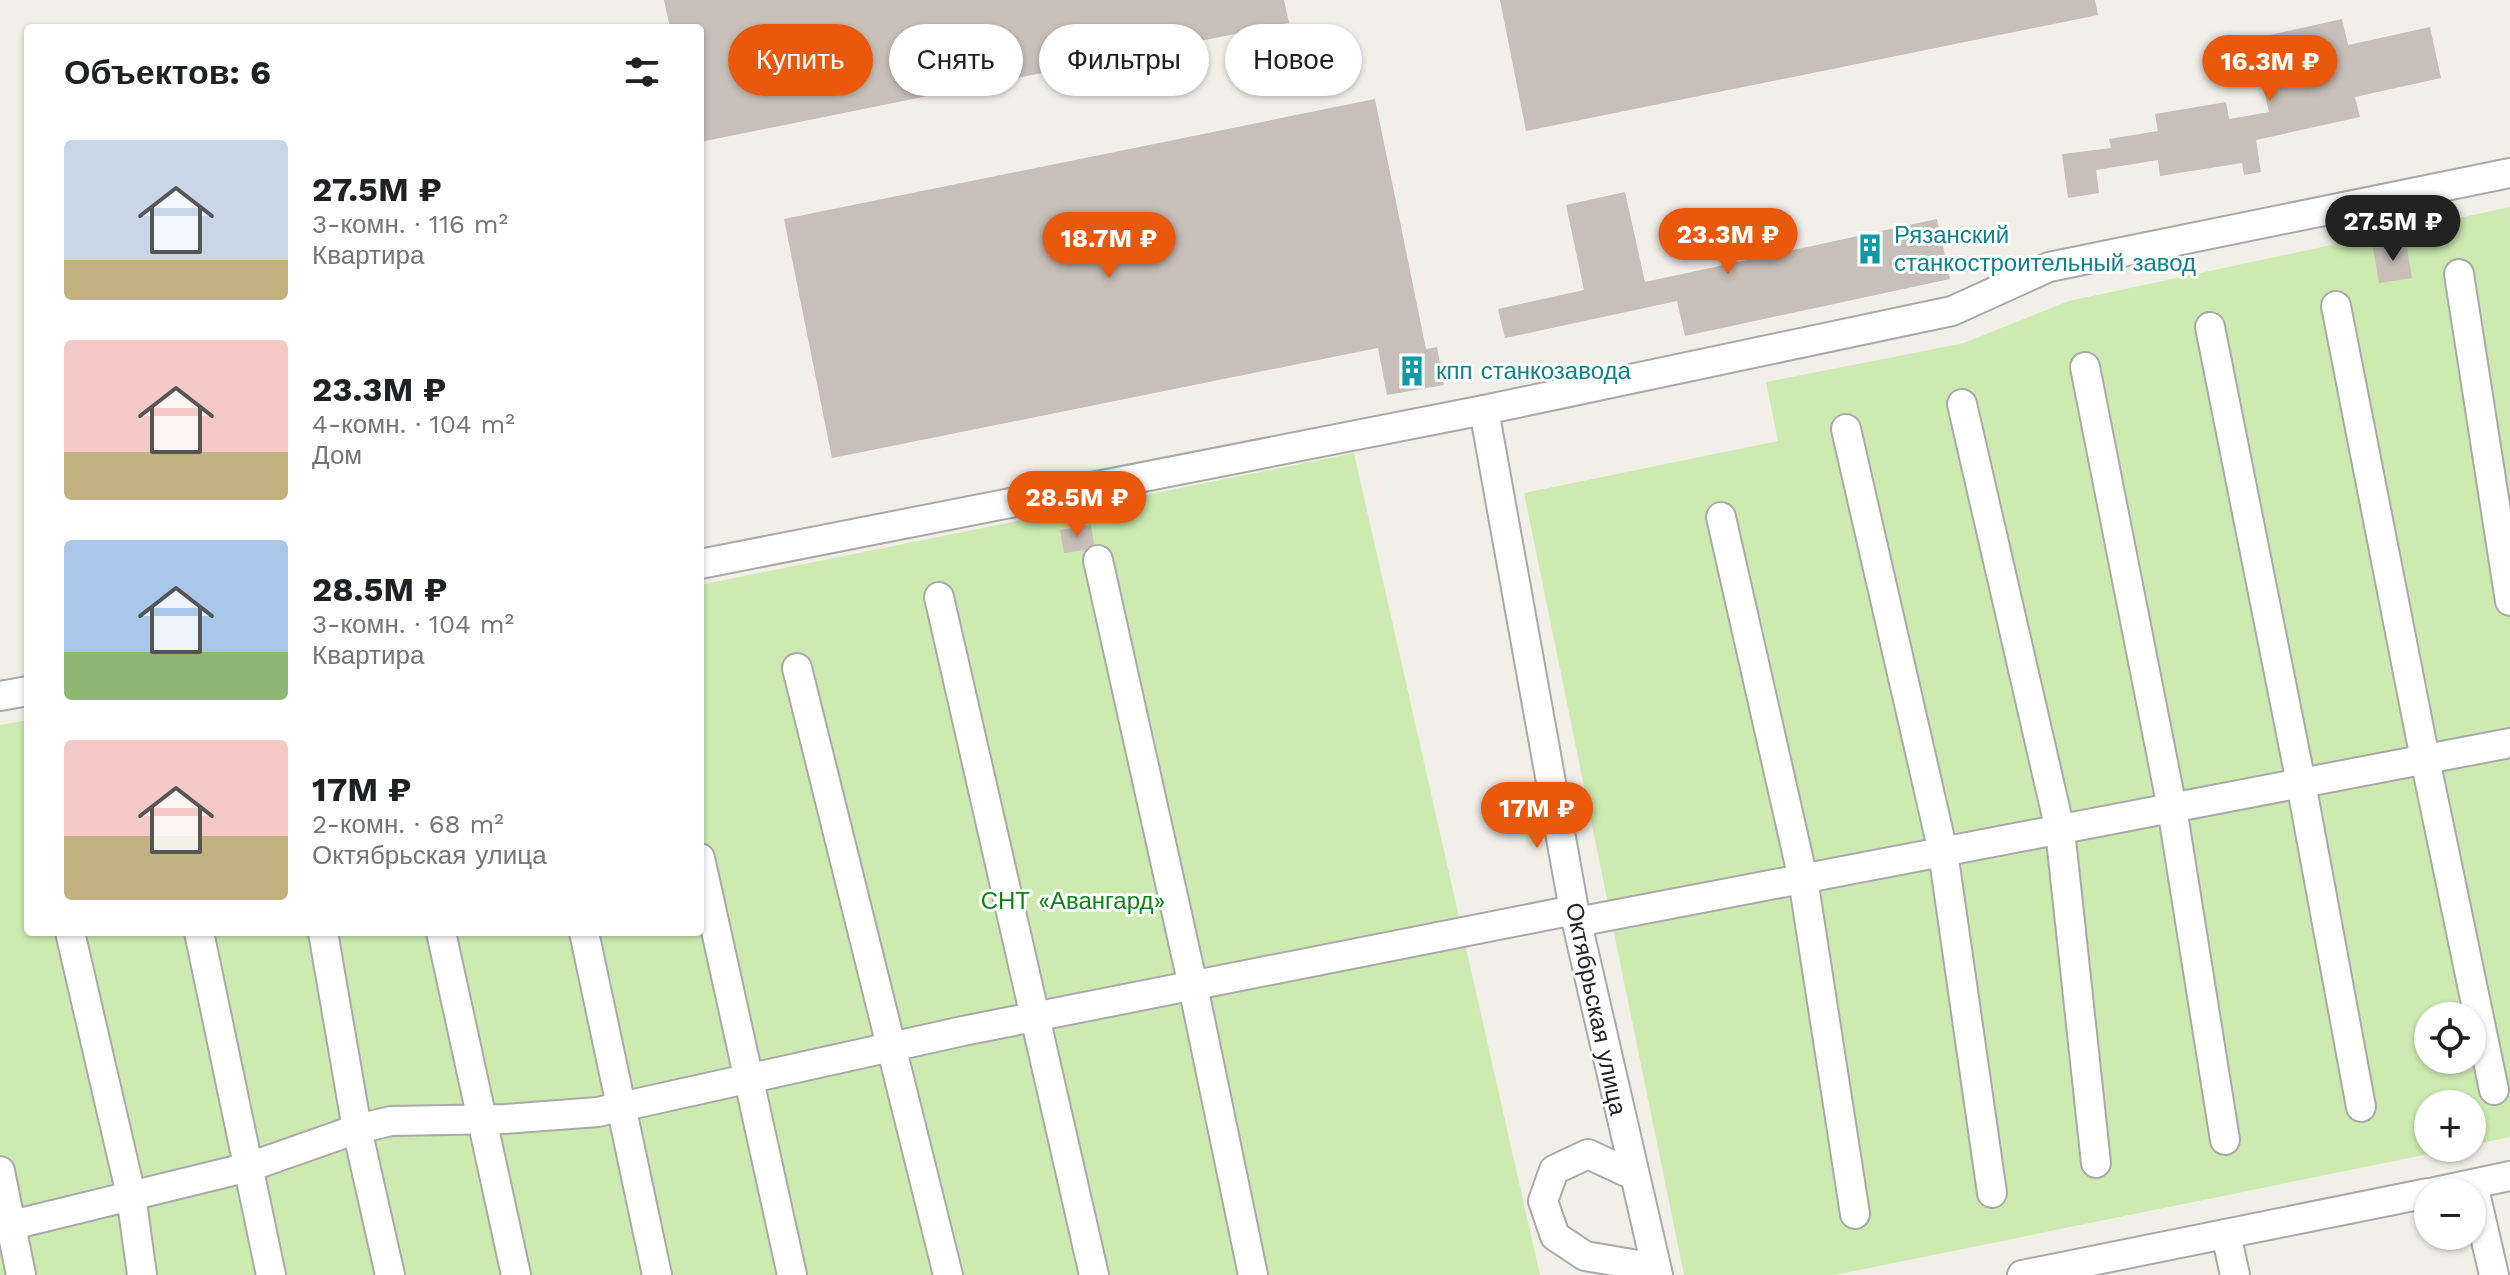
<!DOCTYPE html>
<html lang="ru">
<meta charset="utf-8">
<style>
body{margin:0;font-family:"Work Sans",sans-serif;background:#f2f2f2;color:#202124;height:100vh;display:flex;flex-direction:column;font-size:30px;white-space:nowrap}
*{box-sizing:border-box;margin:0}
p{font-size:26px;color:#757577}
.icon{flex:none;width:44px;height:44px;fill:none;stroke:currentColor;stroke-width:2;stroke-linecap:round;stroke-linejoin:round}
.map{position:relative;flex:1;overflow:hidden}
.sheet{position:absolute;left:24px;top:24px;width:680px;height:912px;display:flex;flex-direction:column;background:#fff;border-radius:8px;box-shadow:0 2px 6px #0004}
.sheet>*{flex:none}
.guide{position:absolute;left:728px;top:24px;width:760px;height:72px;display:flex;gap:16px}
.buttons{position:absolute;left:2414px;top:1002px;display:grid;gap:16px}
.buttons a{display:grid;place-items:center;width:72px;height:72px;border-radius:50%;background:#fff;box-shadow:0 2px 6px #0004;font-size:40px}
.price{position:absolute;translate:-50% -68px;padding:0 18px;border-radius:28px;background:#ea580c;color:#fff;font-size:26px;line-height:52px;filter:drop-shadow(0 2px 4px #0008)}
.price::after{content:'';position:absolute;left:50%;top:48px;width:24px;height:18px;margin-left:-12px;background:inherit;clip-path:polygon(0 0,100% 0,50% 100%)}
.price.on{background:#222;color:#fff}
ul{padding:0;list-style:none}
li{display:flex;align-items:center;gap:24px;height:200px;padding:0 40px}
li span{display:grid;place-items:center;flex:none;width:224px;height:160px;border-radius:8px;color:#555}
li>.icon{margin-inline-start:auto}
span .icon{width:96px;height:96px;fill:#fffc;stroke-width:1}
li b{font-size:34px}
h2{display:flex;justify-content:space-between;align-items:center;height:96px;padding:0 40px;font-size:34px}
.chip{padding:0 28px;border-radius:36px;background:#fff;box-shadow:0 2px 6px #0004;font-size:28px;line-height:72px}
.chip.on{background:#ea580c;color:#fff}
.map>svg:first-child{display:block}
</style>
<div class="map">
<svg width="2510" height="1275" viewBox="0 0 2510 1275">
<rect width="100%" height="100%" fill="#f2efe9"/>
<!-- grass -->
<g fill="#cdebb0" fill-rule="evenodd">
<path d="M2510 207V1137L2472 1145V1104H2428V1148H2458L1835 1275H1684L1524 493 1778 441 1766 382 1964 343 2069 301ZM2428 1016H2472V1060H2428Z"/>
<polygon points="1354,453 1540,1275 0,1275 0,725 28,720 28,932 700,932 700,585"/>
</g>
<!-- building -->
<g fill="#c7bfb8">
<polygon points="664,0 1284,0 1289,23 700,142 700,28 670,28"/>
<polygon points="1500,0 2095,0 2098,15 1526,131"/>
<polygon points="2342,19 2348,45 2430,27 2441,78 2355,97 2360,117 2256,140 2261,172 2244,175 2242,163 2160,176 2158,160 2096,170 2099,193 2068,198 2062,154 2111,148 2109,139 2158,131 2155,114 2226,102 2229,119 2269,112 2252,39"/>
<polygon points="1375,99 1426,349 1437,347 1444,385 1387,395 1378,348 832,458 784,219"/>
<polygon points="1625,192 1645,282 1937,219 1950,279 1685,336 1677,301 1505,338 1498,309 1584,290 1566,205"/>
<polygon points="2406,242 2412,278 2379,283 2373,248"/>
<polygon points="1091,525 1094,544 1085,550 1064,553 1060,530"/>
</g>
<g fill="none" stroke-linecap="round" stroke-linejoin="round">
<!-- minor casing -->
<g stroke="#a9a9a9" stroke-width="32">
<g id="minor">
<polyline points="2459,274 2510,601"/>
<polyline points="2336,306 2425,759 2494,1090"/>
<polyline points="2210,327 2301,783 2361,1107"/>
<polyline points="2085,367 2172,808 2225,1140"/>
<polyline points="1962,404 2060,830 2096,1163"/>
<polyline points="1484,410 1574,910 1658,1275"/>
<polyline points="1846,429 1943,852 1992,1193"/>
<polyline points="1721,517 1803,879 1855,1214"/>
<polyline points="1098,560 1193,986 1253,1275"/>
<polyline points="700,564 1484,410 1952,311 2049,267 2510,173"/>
<polyline points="939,597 1094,1275"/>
<polyline points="797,668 948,1275"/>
<polyline points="0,696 28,691"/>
<polyline points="700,858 792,1275"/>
<polyline points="1577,922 2510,743"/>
<polyline points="70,932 131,1195 142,1275"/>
<polyline points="199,932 271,1275"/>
<polyline points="323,932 357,1129 390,1275"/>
<polyline points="441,932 516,1275"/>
<polyline points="584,932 657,1275"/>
<polyline points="0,1171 21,1275"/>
<polyline points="1633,1175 1588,1154 1554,1170 1543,1201 1555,1236 1585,1256 1656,1268"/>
<polyline points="2473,1184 2494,1275"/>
<polyline points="2435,1192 2510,1176"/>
<polyline points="0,1228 249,1167 357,1129 391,1121 505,1119 598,1112 963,1031 1574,910"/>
<polyline points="2226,1234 2235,1275"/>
<polyline points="2022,1275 2428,1193"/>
</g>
</g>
<!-- minor -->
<use href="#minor" stroke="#fff" stroke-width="28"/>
</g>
<!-- icons -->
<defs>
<g id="building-bare" transform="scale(2.4)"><path d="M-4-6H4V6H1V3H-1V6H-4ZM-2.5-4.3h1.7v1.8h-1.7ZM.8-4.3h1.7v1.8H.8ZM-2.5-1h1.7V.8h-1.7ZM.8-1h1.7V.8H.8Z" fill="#0f9aa8" stroke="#fff" stroke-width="2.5" paint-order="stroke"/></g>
</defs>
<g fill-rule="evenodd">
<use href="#building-bare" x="1870" y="249"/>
<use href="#building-bare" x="1412" y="371"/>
</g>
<g text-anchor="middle" stroke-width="6" stroke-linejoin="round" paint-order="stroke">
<!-- culture labels -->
<g font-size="24" fill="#0d838f" stroke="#fff" text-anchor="start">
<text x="1894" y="243">Рязанский<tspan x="1894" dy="28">станкостроительный завод</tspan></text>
<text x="1436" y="379">кпп станкозавода</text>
</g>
<!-- park labels -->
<g font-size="24" fill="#0c8416" stroke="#fff">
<text x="1073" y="909">СНТ «Авангард»</text>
</g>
<!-- street labels -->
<g font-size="24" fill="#222" stroke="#fff">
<text transform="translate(1596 1009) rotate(78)" y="8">Октябрьская улица</text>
</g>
</g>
</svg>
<div class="buttons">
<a><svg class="icon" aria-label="locate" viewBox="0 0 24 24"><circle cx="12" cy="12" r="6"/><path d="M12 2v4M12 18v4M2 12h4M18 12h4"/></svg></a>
<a>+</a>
<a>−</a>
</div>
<b class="price" style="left:2270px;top:103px">16.3M ₽</b>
<b class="price on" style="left:2393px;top:263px">27.5M ₽</b>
<b class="price" style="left:1728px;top:276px">23.3M ₽</b>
<b class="price" style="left:1109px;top:280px">18.7M ₽</b>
<b class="price" style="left:1077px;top:539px">28.5M ₽</b>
<b class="price" style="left:1537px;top:850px">17M ₽</b>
<div class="guide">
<a class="chip on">Купить</a>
<a class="chip">Снять</a>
<a class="chip">Фильтры</a>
<a class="chip">Новое</a>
</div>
<section class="sheet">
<h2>Объектов: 6<svg class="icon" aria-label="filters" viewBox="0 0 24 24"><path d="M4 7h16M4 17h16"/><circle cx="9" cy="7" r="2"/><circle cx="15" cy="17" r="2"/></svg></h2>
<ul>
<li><span style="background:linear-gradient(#c9d6e8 75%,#c2b280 0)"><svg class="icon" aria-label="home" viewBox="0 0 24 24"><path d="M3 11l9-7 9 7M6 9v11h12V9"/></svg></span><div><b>27.5M ₽</b><p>3-комн. · 116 m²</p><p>Квартира</p></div></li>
<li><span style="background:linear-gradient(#f6c9c9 70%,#c2b280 0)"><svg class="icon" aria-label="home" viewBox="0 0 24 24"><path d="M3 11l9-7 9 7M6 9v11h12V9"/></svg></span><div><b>23.3M ₽</b><p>4-комн. · 104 m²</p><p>Дом</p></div></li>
<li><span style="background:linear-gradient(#a9c7e8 70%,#8fb573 0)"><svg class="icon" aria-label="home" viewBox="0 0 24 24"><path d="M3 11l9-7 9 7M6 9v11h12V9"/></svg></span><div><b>28.5M ₽</b><p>3-комн. · 104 m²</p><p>Квартира</p></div></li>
<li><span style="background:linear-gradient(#f6c9c9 60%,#c2b280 0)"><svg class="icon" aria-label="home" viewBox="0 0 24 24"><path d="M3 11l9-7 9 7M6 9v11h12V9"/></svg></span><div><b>17M ₽</b><p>2-комн. · 68 m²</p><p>Октябрьская улица</p></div></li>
</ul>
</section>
</div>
